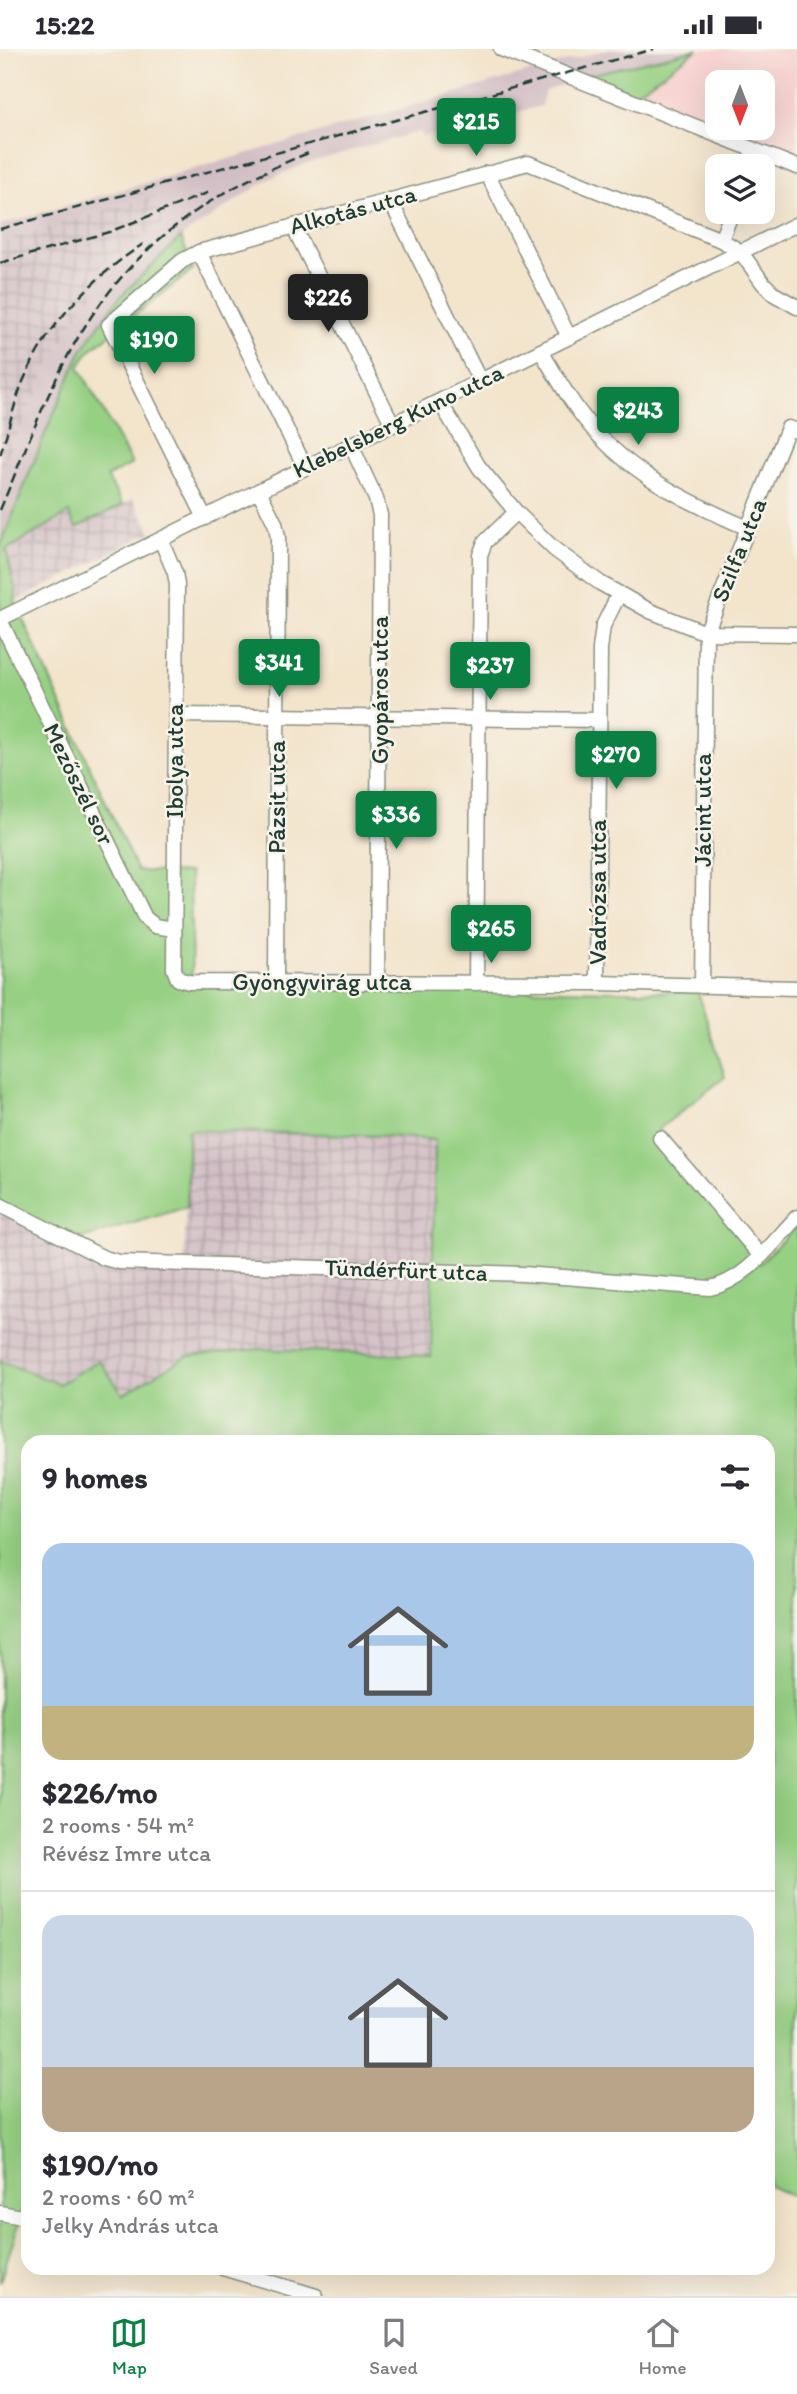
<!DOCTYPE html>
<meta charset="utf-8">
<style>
body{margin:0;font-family:Itim,sans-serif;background:#f7f7f7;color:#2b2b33;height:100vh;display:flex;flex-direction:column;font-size:26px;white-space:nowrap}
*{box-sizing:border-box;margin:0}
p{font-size:23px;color:#7c7c81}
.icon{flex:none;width:38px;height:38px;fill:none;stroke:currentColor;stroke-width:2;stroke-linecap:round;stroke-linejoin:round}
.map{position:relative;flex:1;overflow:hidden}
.panel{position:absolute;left:21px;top:1386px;width:754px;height:840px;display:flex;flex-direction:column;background:#fff;border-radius:21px;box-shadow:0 7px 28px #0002}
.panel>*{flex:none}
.needle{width:46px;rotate:180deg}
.tools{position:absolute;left:705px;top:21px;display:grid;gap:14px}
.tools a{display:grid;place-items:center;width:70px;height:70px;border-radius:14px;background:#fff;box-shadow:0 7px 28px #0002;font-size:35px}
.price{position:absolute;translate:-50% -60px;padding:0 16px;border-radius:7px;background:#0b8043;color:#fff;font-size:23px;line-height:46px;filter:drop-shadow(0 2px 4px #0008)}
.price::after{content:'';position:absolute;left:50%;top:42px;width:21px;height:16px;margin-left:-10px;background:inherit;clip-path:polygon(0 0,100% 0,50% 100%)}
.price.selected{background:#222;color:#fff}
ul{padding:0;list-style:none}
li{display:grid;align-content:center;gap:14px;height:371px;padding:0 21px}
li+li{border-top:2px solid #e1e1e2}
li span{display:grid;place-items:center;height:217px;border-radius:21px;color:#555}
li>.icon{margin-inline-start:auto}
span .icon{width:126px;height:126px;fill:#fffc;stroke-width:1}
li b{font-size:30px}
h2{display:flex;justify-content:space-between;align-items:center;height:84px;padding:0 21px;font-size:30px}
.status{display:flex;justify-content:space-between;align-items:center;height:49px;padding:0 35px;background:#fff;direction:ltr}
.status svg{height:19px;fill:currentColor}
.tab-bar{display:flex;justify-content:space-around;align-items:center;height:98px;border-top:2px solid #e1e1e2;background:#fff;font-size:19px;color:#7c7c81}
.tab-bar a{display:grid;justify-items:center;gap:4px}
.tab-bar .selected{color:#0b8043}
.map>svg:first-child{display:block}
</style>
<div class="status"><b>15:22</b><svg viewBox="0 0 49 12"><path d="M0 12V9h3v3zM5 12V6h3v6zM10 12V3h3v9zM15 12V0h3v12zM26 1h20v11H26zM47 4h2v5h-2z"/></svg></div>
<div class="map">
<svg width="797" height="2247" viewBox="0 0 797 2247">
<defs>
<pattern id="industrial-grid" width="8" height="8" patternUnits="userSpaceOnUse" patternTransform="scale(1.75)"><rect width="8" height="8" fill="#d2bec5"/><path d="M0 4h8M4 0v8" fill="none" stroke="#aa9ca1"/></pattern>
</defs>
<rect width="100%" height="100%" fill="#f7f3e8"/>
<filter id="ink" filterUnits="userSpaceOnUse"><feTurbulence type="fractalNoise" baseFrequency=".0143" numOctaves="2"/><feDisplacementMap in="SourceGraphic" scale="14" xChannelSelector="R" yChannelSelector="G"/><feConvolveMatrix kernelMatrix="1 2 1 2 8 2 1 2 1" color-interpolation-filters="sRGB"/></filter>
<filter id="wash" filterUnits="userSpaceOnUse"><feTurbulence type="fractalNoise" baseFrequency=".00686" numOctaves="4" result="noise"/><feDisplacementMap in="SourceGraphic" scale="28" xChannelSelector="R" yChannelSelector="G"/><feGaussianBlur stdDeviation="1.57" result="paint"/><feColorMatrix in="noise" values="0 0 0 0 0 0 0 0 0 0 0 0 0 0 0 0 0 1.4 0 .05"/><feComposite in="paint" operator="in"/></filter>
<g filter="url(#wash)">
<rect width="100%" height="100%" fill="#f3e4cc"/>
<!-- built -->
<polygon fill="#f7d0cf" points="699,0 797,0 797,107 723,79 763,79 763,33 718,33 717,77 634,45"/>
<!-- industrial -->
<g fill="url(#industrial-grid)">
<polygon points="155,146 166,173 100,217 107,227 76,269 51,313 0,424 0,193"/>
<polygon points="133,450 151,483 15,553 16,543 6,500 69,464 77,478"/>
<polygon points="188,1081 384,1087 436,1091 431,1308 260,1300 187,1307 123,1345 99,1312 59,1335 0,1312 0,1160 116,1219 184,1220"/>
</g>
<!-- railway -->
<polygon fill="#d2bec5" points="608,0 699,0 588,26 545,42 541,57 422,88 420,82 305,115 267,131 181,188 120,248 100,274 81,303 47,380 0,498 0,424 51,313 76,269 106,227 100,217 166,173 154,146 0,193 0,176"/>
<!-- green -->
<g fill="#96d083" stroke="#5a865c" stroke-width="2">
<polygon points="698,0 634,45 588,26"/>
<polygon points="181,188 193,221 90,301 79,318 132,415 107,428 123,456 76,479 69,464 6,501 16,543 15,553 137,822 190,824 192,936 698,943 725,1028 659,1080 759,1215 797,1176 797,2150 768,2136 768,1393 28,1393 28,2146 0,2233 0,1312 59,1335 99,1311 123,1345 187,1307 260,1300 431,1307 435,1091 384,1087 188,1081 187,1158 68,1194 0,1160 0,498 47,380 81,303 100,274 120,248"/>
</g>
</g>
<g filter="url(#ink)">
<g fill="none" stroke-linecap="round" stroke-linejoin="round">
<!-- minor casing -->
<g stroke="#899080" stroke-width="17">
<g id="minor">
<polyline points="501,0 797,118"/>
<polyline points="749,117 755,102"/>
<polyline points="487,124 569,288"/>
<polyline points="390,151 480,332"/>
<polyline points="293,177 393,376"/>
<polyline points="721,191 732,163"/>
<polyline points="199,203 305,418"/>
<path d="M541 302C553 322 564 342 578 361 620 420 684 452 748 479"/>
<polyline points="440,353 479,418 516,463 554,500 600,534 650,562 706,584 797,585"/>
<polyline points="351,396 376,450 380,466 377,934"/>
<polyline points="259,442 275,474 278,488 276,933"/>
<polyline points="205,469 109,276 182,212 199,203 528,114 721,191 740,202 763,234 774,245 797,258"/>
<polyline points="161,491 175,524 177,536 174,920 178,930 189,933 597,934 797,939"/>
<polyline points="0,570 797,175"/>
<polyline points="0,571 145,869 155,877 174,880"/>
<polyline points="176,666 599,671"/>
<polyline points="476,934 480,506 485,493 516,463"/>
<polyline points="597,934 600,600 603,577 619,545"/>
<polyline points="702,937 706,584 788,379 797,382"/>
<polyline points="660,1089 760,1206"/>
<path d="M0 1156 104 1209 119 1213 523 1225 710 1239C746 1232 773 1193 797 1168"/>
<polyline points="0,2164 28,2169"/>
<polyline points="223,2219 316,2247"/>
</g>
</g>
<!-- minor -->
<use href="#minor" stroke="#fff" stroke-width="14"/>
<!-- rail -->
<g stroke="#1f3d34" stroke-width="2.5" stroke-dasharray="10 5" stroke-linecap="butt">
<polyline points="0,180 654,0"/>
<polyline points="0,214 109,183 212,142"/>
<path d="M0 406C8 383 13 358 22 335 47 275 90 231 143 195"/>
<path d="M0 461C23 407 44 350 72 299 128 199 206 144 311 103"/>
</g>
</g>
</g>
<g text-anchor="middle" stroke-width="5" stroke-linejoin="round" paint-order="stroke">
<!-- street labels -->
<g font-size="24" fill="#1f3d34" stroke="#f7f3e8">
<text transform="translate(353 161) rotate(-15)" y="8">Alkotás utca</text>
<text transform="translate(398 372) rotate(-26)" y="8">Klebelsberg Kuno utca</text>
<text transform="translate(739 501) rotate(-68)" y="8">Szilfa utca</text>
<text transform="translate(380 641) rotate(-90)" y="8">Gyopáros utca</text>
<text transform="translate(175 712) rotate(-90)" y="8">Ibolya utca</text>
<text transform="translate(79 735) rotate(64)" y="8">Mezőszél sor</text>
<text transform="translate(277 748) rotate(-90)" y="8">Pázsit utca</text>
<text transform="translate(703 761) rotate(-90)" y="8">Jácint utca</text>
<text transform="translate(598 843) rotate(-90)" y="8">Vadrózsa utca</text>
<text x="322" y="941">Gyöngyvirág utca</text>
<text transform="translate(406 1221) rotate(2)" y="8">Tündérfürt utca</text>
</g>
</g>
</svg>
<div class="tools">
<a><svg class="needle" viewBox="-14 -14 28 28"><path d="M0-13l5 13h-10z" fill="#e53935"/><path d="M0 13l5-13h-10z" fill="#7c7c81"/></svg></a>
<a><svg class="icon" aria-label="layers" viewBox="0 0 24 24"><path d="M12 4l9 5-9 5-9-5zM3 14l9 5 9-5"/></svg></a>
</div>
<b class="price" style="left:476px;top:109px">$215</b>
<b class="price selected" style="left:328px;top:285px">$226</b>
<b class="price" style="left:154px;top:327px">$190</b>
<b class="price" style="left:638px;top:398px">$243</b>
<b class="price" style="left:279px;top:650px">$341</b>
<b class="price" style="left:490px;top:653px">$237</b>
<b class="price" style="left:616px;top:742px">$270</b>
<b class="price" style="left:396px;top:802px">$336</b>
<b class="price" style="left:491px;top:916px">$265</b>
<section class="panel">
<h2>9 homes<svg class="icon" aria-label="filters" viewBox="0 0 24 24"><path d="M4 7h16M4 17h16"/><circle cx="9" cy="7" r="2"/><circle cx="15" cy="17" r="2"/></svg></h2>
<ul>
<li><span style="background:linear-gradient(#a9c7e8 75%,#c2b280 0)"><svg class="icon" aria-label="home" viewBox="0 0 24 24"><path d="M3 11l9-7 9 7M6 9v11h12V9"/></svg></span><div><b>$226/mo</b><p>2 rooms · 54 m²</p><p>Révész Imre utca</p></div></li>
<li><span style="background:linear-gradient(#c9d6e8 70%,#b9a48a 0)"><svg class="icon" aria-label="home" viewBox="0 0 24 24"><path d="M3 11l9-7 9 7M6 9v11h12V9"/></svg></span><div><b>$190/mo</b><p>2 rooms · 60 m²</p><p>Jelky András utca</p></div></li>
</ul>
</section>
</div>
<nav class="tab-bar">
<a class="selected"><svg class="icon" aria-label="map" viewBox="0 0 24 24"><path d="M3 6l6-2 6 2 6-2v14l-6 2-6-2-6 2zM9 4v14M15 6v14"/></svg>Map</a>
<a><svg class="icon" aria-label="saved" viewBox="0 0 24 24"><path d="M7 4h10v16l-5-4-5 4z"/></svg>Saved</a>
<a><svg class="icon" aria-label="home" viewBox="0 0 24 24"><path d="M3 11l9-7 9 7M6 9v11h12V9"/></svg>Home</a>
</nav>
